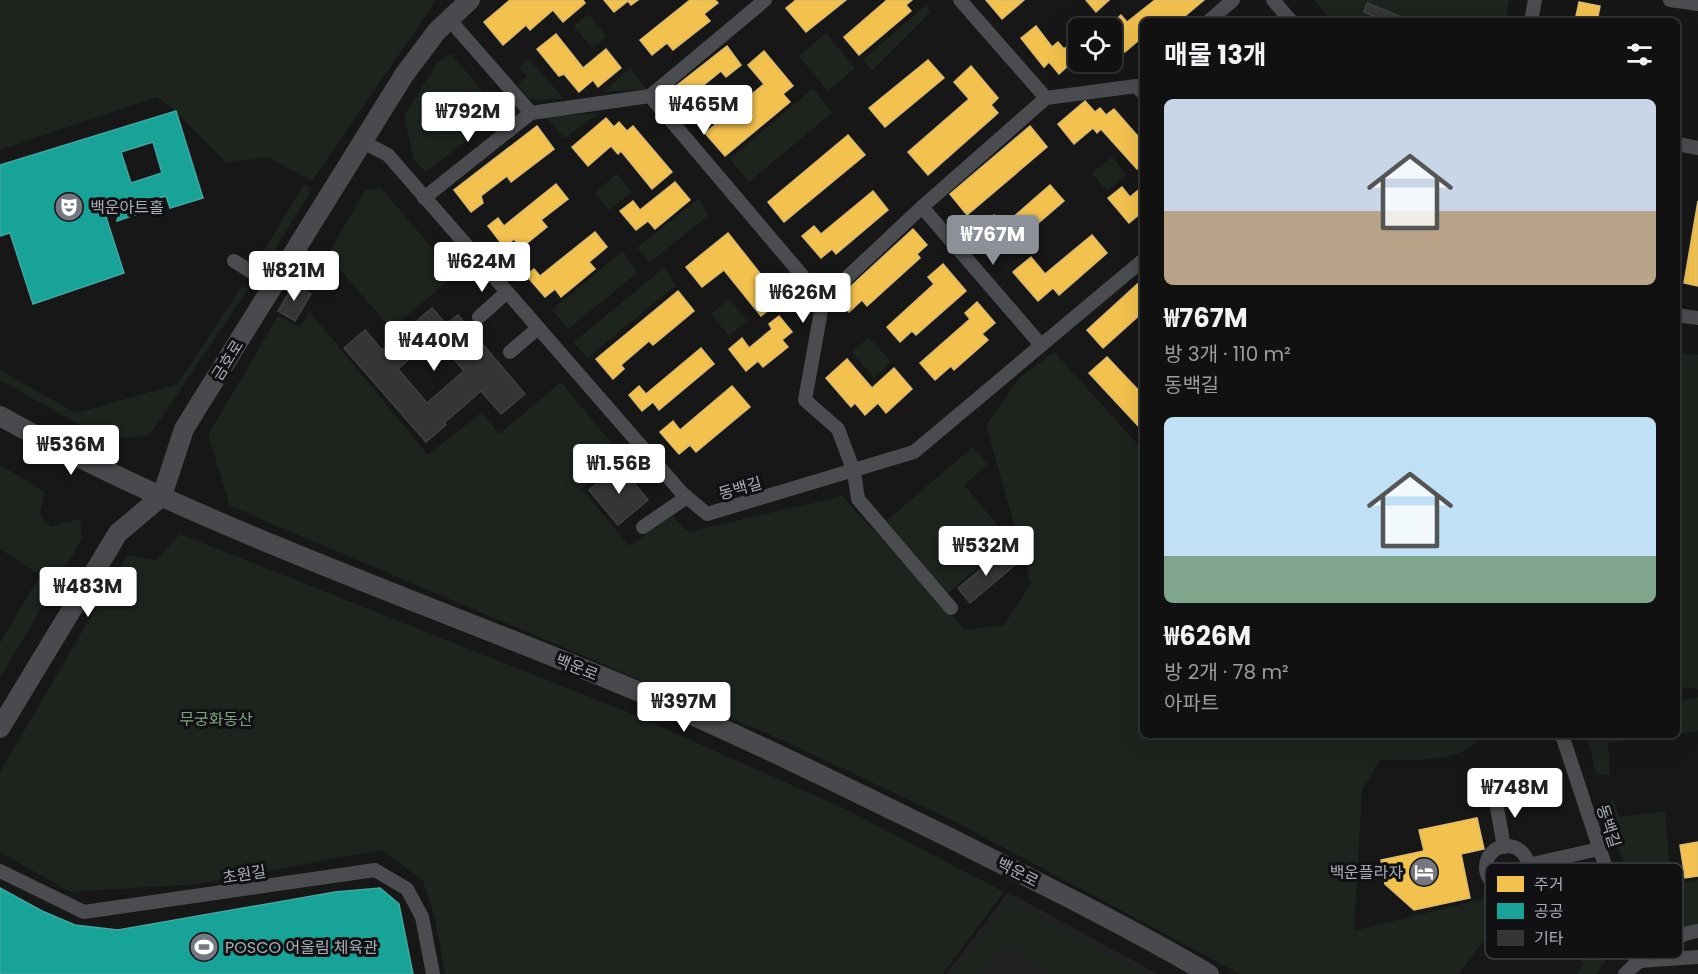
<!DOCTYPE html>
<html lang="ko">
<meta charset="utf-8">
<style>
body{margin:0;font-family:Poppins,"Noto Sans KR",sans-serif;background:#1e1f1f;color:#f1f3f6;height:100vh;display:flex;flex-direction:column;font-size:22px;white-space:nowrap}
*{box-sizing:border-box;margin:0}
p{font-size:20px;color:#9c9d9f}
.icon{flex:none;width:33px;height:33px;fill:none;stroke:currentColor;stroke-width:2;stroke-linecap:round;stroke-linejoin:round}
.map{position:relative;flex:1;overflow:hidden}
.side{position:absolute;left:1140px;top:18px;width:540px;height:720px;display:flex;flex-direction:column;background:#111;border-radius:9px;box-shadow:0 6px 24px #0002,0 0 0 2px #303131}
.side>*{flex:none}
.fabs{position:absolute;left:1068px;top:18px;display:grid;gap:12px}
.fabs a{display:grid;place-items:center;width:54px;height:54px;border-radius:9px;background:#111;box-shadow:0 6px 24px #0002,0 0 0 2px #303131;font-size:30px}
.price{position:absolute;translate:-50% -51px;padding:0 14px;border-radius:6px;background:#fff;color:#222;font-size:20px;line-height:39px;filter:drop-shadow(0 2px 3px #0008)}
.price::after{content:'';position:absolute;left:50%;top:36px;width:18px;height:14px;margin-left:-9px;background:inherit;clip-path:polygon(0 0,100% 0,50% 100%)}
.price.active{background:#8c9099;color:#fff}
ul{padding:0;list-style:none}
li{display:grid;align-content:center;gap:12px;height:318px;padding:0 24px}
li span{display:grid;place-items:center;height:186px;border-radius:9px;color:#555}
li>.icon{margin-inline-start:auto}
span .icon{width:108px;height:108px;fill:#fffc;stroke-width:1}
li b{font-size:26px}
h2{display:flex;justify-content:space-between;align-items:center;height:72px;padding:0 24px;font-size:26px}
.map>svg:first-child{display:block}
</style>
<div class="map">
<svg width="1698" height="974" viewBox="0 0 1698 974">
<rect width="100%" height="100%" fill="#171717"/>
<!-- built -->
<polygon fill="#212123" points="1008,892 1158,974 946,974"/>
<!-- green -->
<g fill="#1d241e">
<polygon points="0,0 432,0 435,2 312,181 268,157 227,163 171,107 157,97 0,150"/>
<polygon points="1314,0 1509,0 1505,21 1332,21"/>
<polygon points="926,5 931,12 872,71 863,60"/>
<polygon points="588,14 607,37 592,48 574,26"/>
<polygon points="826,33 855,68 828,91 799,56"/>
<polygon points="451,54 492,102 503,92 523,115 501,133 492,120 426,172 414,160 404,116 437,63"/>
<polygon points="529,59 564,99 530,100 518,84 527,77 519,67"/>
<polygon points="630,68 646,89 604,92"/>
<polygon points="813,88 832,113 749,182 730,159"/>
<polygon points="599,113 565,138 545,117"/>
<polygon points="1112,157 1126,175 1107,191 1092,173"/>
<polygon points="617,174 632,192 609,210 595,193"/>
<polygon points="304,184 312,189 266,264 258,261"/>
<polygon points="381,188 455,275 391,329 328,255 365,190"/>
<polygon points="698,199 709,215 649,263 637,248"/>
<polygon points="623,251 637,273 568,329 552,310"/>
<polygon points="665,267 675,286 587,358 574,342"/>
<polygon points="242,286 248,289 149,436 105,439 0,380 0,370 76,413 178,384"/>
<polygon points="729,299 747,321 729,336 711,314"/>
<path d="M310 312 428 455 482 412 499 434 561 382 622 456 582 489 629 546 672 516 689 532 842 496 965 630 1004 625 1031 584 986 425 1020 377 1054 352 1143 450V735H1484C1459 765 1416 759 1380 760L1362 790 1354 931 1503 894 1507 909 1459 974H1240L954 821 782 740 230 506 208 435 278 316 300 327Z"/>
<polygon points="869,337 891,362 874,378 852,352"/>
<polygon points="1677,352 1698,355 1698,689 1677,687"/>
<polygon points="973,447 988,464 964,485 1010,540 947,594 886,521"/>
<polygon points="0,465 45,492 40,514 50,527 80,519 82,539 0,678 0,643 40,575 0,549"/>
<polygon points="180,534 630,713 845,809 1004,892 943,974 445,974 435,918 423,881 382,850 197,884 70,892 0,852 0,772 127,555 156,560"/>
<polygon points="1698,697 1698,731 1677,734 1677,701"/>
<polygon points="1587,735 1668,735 1608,743 1610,775 1596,774"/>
<polygon points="1614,799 1619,817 1665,811 1670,870 1639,911 1604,803"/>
<polygon points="1588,876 1605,962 1596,974 1577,974 1584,963 1535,927 1529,888"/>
<polygon points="1698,880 1698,925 1658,933 1646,924 1680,883"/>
<polygon points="1010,899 1145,974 1050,974 1007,944 981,974 953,974"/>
</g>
<!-- homes -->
<g fill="#f2c14e" stroke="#dcbb6e" stroke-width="1.5">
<polygon points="510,0 583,0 585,3 563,22 553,10 530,30 526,25 503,45 484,22"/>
<polygon points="604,0 638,0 631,5 628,1 614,12"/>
<polygon points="690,0 715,0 718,3 704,14 710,21 673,50 667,43 652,55 640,40"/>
<polygon points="796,0 846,0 806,32 786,8"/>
<polygon points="887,0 912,0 906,5 911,11 859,55 844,37"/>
<polygon points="986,0 1024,0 1002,19"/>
<polygon points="1086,0 1109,0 1096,12"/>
<polygon points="1155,0 1204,0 1179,21 1143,21 1143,45 1139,40 1125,52 1112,35 1112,28 1106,28 1121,15 1127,22"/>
<polygon points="1579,2 1600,6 1597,21 1575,21"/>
<polygon points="1036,26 1052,47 1058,42 1064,49 1078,37 1078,62 1091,62 1078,72 1071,63 1059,74 1049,62 1044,67 1021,38"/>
<polygon points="556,34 583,68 606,49 621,68 598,87 593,80 579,92 564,74 559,76 537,49"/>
<polygon points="727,46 741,65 726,77 721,71 694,93 698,98 684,109 670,91"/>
<polygon points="764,51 793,86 783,94 790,102 725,156 705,133 764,84 748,65"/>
<polygon points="928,60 944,78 885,127 869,108"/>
<polygon points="971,66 998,98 991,105 998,113 928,175 908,152 969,99 954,82"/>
<polygon points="1085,101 1095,112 1100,108 1106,115 1114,109 1143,142 1143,164 1137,169 1101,129 1097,133 1093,128 1074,144 1058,124"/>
<polygon points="606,118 614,127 619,122 627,131 633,126 672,172 652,189 621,151 618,154 611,146 588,166 572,147"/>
<polygon points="537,126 554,149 511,182 507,176 481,196 483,203 471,212 454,190"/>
<polygon points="1030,126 1047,147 967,215 950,194"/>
<polygon points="848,135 865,155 784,222 768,202"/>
<polygon points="675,182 690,200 655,229 648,221 636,230 620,211 633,201 640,210"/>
<polygon points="556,184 568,199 541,220 547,227 521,248 514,239 504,247 488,226 498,218 504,226"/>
<polygon points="1050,185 1064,201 1015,243 1011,239 1000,249 980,227 994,215 1003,226"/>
<polygon points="1143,186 1143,214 1141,213 1129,223 1108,198 1122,187 1130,197"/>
<polygon points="873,191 888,210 836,254 832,249 821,258 802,236 814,226 821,234"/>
<polygon points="1698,201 1698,286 1684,283"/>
<polygon points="913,229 927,245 917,254 920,258 867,306 862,300 849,312 837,299"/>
<polygon points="595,232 607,247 589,262 595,269 561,297 555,289 545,297 526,275 534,269 540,276"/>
<polygon points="728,233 781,300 761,316 724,270 702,287 686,267"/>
<polygon points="1092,235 1107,253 1059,295 1053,288 1038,301 1013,272 1031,257 1045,274"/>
<polygon points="943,264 966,291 916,335 912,331 900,342 887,327 934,284 928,277"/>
<polygon points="1143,279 1143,312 1103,348 1087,330"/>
<polygon points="678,291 694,311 653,345 649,341 621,365 624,369 613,379 596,359"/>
<polygon points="977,302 995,323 982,334 988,340 954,370 951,366 935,380 920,363 970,319 965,313"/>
<polygon points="779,316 792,332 782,340 788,347 763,367 758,361 746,371 729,349 742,338 749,348 772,329 769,324"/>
<polygon points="701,348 714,364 659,410 653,402 642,411 629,395 639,386 646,394"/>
<polygon points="1107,357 1143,395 1143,431 1089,373"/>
<polygon points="847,359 872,388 894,368 912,389 886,413 878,403 865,415 855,403 851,407 826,378"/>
<polygon points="732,386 750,407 696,452 690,445 679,454 660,432 673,421 680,430"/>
<polygon points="1477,818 1484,849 1461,854 1470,898 1414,910 1385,884 1381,860 1424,851 1419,830"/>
<polygon points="1698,842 1698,876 1685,878 1680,845"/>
</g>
<!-- public -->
<g fill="#17a398" stroke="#42a6a2" stroke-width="1.5" fill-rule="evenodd">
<path d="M176 111 203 198 170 208 166 196 137 205 140 213 117 221 119 212 106 217 124 273 33 304 10 233 0 236V165ZM153 142 162 173 131 183 121 152Z"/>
<polygon points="0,888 42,911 75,925 118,930 335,892 380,888 399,904 413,974 0,974"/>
</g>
<!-- building -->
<g fill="#353536" stroke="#3f4043" stroke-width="1.5" fill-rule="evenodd">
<polygon points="1367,3 1399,16 1397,21 1386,21 1364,12"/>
<polygon points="294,284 311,294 295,321 278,311"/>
<path d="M432 308 446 324 458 315 525 394 501 414 481 391 444 423 446 425 426 442 344 348 365 330 382 350ZM435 337 464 371 427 403 398 369Z"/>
<polygon points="619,465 648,500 618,525 589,490"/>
<polygon points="1003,551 1015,565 970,603 958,588"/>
</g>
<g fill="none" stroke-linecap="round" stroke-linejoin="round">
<!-- street -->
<g stroke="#4b4c50" stroke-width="14">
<polyline points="960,0 1046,98"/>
<polyline points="1273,0 1291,21"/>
<polyline points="1670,0 1698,4"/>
<polyline points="448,18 531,113"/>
<polyline points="1209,21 1233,0"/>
<polyline points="1531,21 1535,0"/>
<polyline points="650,96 765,0"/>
<polyline points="363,142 388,155 682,493 707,514 914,452 1143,260"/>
<polyline points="1677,144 1698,148"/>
<polyline points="424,198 531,113 650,96 823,300"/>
<polyline points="922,207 1041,345"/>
<polyline points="234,261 273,285"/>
<polyline points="1677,315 1698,318"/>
<polyline points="479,317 507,292"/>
<polyline points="510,352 538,328"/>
<polyline points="643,527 687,497"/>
<polyline points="951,608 858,499 854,472 838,429 805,400 823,300 922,207 1046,98 1136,86 1143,93"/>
<polyline points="1562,735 1637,962"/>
<polyline points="1495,796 1504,847"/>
<circle cx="1507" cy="867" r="21"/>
<polyline points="1528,865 1599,849"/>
<polyline points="0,871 84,912 375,870 407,889 422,917 433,974"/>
<polyline points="1511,888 1517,928"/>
<polyline points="1639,961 1698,957"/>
<path d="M1625 974C1643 956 1672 935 1698 931"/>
</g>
<!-- secondary -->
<g stroke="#4a4a4e" stroke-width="20">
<path d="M0 416C208 531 433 604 651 697 753 741 854 791 954 840 1039 883 1126 925 1209 974"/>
<polyline points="0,728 118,533 162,496 184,429 404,75 437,31 470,0"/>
</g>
</g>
<!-- icons -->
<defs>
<g id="theatre-disc" transform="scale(1.5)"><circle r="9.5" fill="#757880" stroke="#111113"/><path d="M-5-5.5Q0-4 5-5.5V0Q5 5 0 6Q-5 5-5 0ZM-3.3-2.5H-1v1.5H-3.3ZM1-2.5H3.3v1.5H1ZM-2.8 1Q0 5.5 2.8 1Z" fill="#fff"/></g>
<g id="hotel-disc" transform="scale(1.5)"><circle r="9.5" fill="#757880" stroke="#111113"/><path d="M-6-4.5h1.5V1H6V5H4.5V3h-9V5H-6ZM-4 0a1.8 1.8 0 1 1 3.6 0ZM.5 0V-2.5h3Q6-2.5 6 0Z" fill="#fff"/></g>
<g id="stadium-disc" transform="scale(1.5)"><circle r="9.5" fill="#757880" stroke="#111113"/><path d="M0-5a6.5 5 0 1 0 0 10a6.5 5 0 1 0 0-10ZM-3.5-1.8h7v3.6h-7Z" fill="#fff"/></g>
</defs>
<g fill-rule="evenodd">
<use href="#theatre-disc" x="69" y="207"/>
<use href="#hotel-disc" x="1424" y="872"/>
<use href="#stadium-disc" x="204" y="947"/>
</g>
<g text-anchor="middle" stroke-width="6" stroke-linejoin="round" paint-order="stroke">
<!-- poi labels -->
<g font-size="16" fill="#a8adb8" stroke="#111113" text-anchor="start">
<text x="90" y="213">백운아트홀</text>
<text x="1403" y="878" text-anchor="end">백운플라자</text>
<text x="225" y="953">POSCO 어울림 체육관</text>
</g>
<!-- street labels -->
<g font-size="16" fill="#a8adb8" stroke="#111113">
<text transform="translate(227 360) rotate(-58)" y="6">금호로</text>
<text transform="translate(740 488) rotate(-16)" y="6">동백길</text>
<text transform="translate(577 667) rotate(22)" y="6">백운로</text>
<text transform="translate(1609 826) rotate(72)" y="6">동백길</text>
<text transform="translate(1018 872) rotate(27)" y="6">백운로</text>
<text transform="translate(244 874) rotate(-9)" y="6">초원길</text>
</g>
<!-- park labels -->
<g font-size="16" fill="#7fa381" stroke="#111113">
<text x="216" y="725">무궁화동산</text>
</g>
</g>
<!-- legend -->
<rect x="1485" y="863" width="198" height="96" rx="9" fill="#111113" stroke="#3e4045" stroke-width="1.5"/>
<rect x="1497" y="876" width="27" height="16" fill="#f2c14e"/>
<rect x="1497" y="903" width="27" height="16" fill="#17a398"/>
<rect x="1497" y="930" width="27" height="16" fill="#353536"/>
<g font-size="16" fill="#a8adb8">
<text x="1534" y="890">주거</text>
<text x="1534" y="917">공공</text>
<text x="1534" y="944">기타</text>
</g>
</svg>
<div class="fabs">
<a><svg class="icon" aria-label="locate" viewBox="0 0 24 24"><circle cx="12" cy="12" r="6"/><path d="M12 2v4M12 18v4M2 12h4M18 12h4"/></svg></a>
</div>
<b class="price" style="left:704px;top:136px">₩465M</b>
<b class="price" style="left:468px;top:143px">₩792M</b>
<b class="price active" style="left:993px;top:266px">₩767M</b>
<b class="price" style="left:482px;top:293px">₩624M</b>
<b class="price" style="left:294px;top:302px">₩821M</b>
<b class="price" style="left:803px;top:324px">₩626M</b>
<b class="price" style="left:434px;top:372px">₩440M</b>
<b class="price" style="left:71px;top:476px">₩536M</b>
<b class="price" style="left:619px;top:495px">₩1.56B</b>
<b class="price" style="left:986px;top:577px">₩532M</b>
<b class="price" style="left:88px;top:618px">₩483M</b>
<b class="price" style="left:684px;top:733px">₩397M</b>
<b class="price" style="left:1515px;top:819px">₩748M</b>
<section class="side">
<h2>매물 13개<svg class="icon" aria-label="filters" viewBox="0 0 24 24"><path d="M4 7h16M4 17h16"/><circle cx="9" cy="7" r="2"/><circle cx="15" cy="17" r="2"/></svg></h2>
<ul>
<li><span style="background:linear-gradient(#c9d6e8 60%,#b9a48a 0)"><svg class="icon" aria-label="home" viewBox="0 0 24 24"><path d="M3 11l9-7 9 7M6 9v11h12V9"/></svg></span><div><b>₩767M</b><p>방 3개 · 110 m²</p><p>동백길</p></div></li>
<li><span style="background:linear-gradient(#bfe0f5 75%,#7fa58c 0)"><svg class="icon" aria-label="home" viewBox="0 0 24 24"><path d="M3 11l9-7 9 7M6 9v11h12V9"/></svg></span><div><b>₩626M</b><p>방 2개 · 78 m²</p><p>아파트</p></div></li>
</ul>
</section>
</div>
